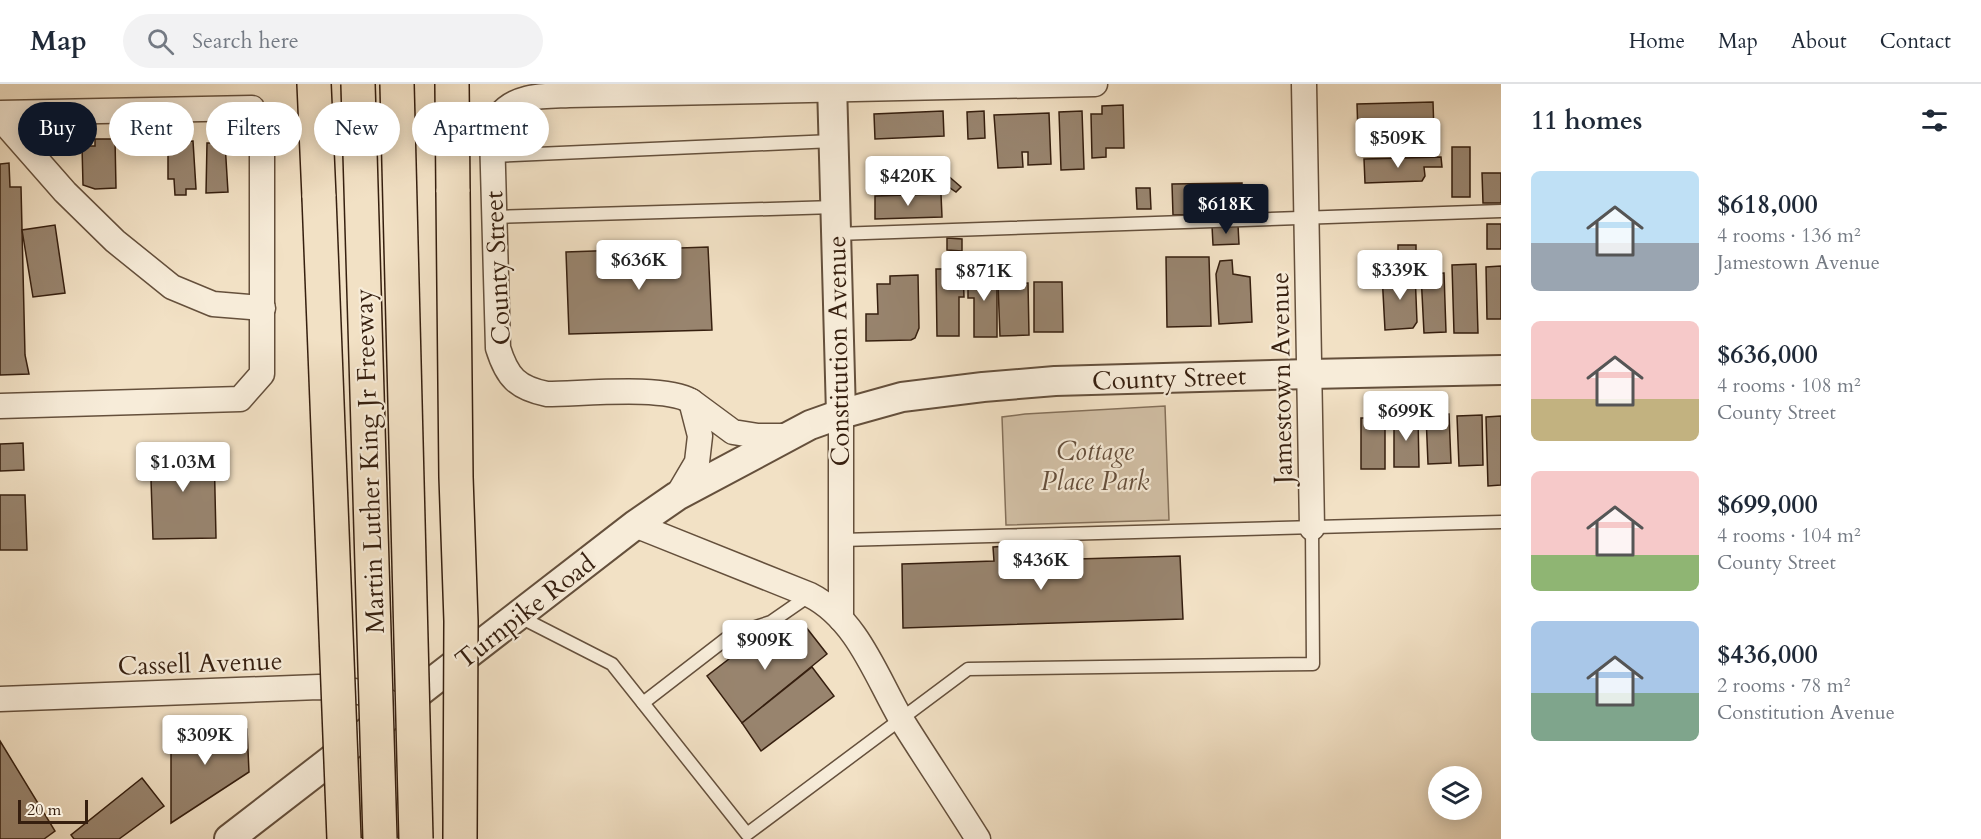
<!DOCTYPE html>
<meta charset="utf-8">
<style>
body{margin:0;font-family:Cardo,serif;background:#f2f2f3;color:#1f2937;height:100vh;display:flex;flex-direction:column;font-size:22px;white-space:nowrap}
*{box-sizing:border-box;margin:0}
p{font-size:20px;color:#747a83}
.icon{flex:none;width:33px;height:33px;fill:none;stroke:currentColor;stroke-width:2;stroke-linecap:round;stroke-linejoin:round}
.map{position:relative;flex:1;overflow:hidden}
.drawer{display:flex;flex-direction:column;background:#fff;width:480px}
.drawer>*{flex:none}
.banner{position:absolute;left:18px;top:18px;width:570px;height:54px;display:flex;gap:12px}
.tools{position:absolute;left:1428px;top:682px;display:grid;gap:12px}
.tools a{display:grid;place-items:center;width:54px;height:54px;border-radius:50%;background:#fff;box-shadow:0 3px 15px #0003;font-size:30px}
.scale{position:absolute;left:18px;bottom:15px;width:70px;box-sizing:border-box;padding-left:6px;border:3px solid #361f0f;border-top:0;font-size:16px;line-height:21px;white-space:nowrap;color:#361f0f;-webkit-text-stroke:4px #f7ecd9;paint-order:stroke}
.price{position:absolute;translate:-50% -51px;padding:0 14px;border-radius:6px;background:#fff;color:#222;font-size:20px;line-height:39px;filter:drop-shadow(0 2px 3px #0008)}
.price::after{content:'';position:absolute;left:50%;top:36px;width:18px;height:14px;margin-left:-9px;background:inherit;clip-path:polygon(0 0,100% 0,50% 100%)}
.price.selected{background:#111827;color:#fff}
ul{padding:0;list-style:none}
li{display:flex;align-items:center;gap:18px;height:150px;padding:0 30px}
li span{display:grid;place-items:center;flex:none;width:168px;height:120px;border-radius:9px;color:#555}
li>.icon{margin-inline-start:auto}
span .icon{width:72px;height:72px;fill:#fffc;stroke-width:1}
li b{font-size:26px}
h2{display:flex;justify-content:space-between;align-items:center;height:72px;padding:0 30px;font-size:26px}
.tag{padding:0 21px;border-radius:27px;background:#fff;box-shadow:0 3px 15px #0003;font-size:21px;line-height:54px}
.tag.selected{background:#111827;color:#fff}
header{display:flex;align-items:center;gap:36px;box-sizing:border-box;height:84px;padding:0 30px;background:#fff;border-bottom:2px solid #e0e1e3}
header strong{font-size:28px}
nav{display:flex;gap:33px;margin-inline-start:auto;font-size:21px}
.search{width:420px;height:54px;background:#f2f2f3;display:flex;align-items:center;gap:15px;box-sizing:border-box;padding:0 21px;border-radius:33px;color:#747a83;font-size:22px}
main{display:flex;flex:1;min-height:0}
.map>svg:first-child{display:block}
</style>
<header>
<strong>Map</strong>
<div class="search"><svg class="icon" aria-label="search" viewBox="0 0 24 24"><circle cx="10" cy="10" r="6"/><path d="M15 15l6 6"/></svg>Search here</div>
<nav><a>Home</a><a>Map</a><a>About</a><a>Contact</a></nav>
</header>
<main>
<div class="map">
<svg width="1501" height="755" viewBox="0 0 1501 755">
<rect width="100%" height="100%" fill="#f2e1c5"/>
<filter id="stains"><feTurbulence type="fractalNoise" baseFrequency=".00333" numOctaves="4"/><feColorMatrix values="0 0 0 0 .2 0 0 0 0 .09 0 0 0 0 .02 0 0 0 .5 -.17"/></filter>
<radialGradient id="worn" r=".72"><stop offset=".6" stop-color="#630" stop-opacity="0"/><stop offset="1" stop-color="#630" stop-opacity=".3"/></radialGradient>
<!-- green -->
<polygon fill="#d2c0a6" stroke="#84705a" stroke-width="1.5" points="1165,322 1169,436 1006,441 1002,333 1025,330"/>
<!-- building -->
<g fill="#98846e" stroke="#361f0f" stroke-width="1.5">
<polygon points="1433,18 1434,48 1358,50 1357,20"/>
<polygon points="1123,21 1124,64 1106,64 1106,73 1092,74 1091,30 1102,30 1102,22"/>
<polygon points="943,27 944,52 875,55 874,30"/>
<polygon points="984,27 985,54 968,55 967,28"/>
<polygon points="1082,27 1084,85 1061,86 1059,28"/>
<polygon points="1049,29 1051,80 1028,81 1028,68 1022,68 1023,83 998,84 994,31"/>
<polygon points="95,55 115,55 116,104 95,105 83,101 82,62 95,62"/>
<polygon points="193,57 196,105 186,105 186,111 175,111 174,95 168,95 168,58"/>
<polygon points="207,59 225,59 228,108 206,109"/>
<rect x="1452" y="63" width="18" height="50"/>
<polygon points="1441,73 1442,83 1424,83 1425,92 1422,97 1365,99 1364,75"/>
<polygon points="9,79 10,103 21,103 25,271 29,290 0,291 0,80"/>
<polygon points="1482,89 1501,89 1501,119 1483,119"/>
<polygon points="946,90 961,103 956,108 940,97"/>
<polygon points="1242,99 1242,129 1173,131 1172,100"/>
<polygon points="1136,104 1150,104 1151,125 1137,125"/>
<polygon points="941,110 942,133 875,135 875,112"/>
<rect x="1487" y="140" width="14" height="25"/>
<polygon points="55,141 65,209 33,213 22,146"/>
<polygon points="1238,141 1239,160 1213,161 1212,142"/>
<polygon points="947,154 962,155 962,167 947,166"/>
<polygon points="1398,161 1416,161 1416,179 1398,180"/>
<polygon points="708,163 712,246 569,250 566,168"/>
<polygon points="1166,173 1209,173 1211,242 1167,243"/>
<polygon points="1232,176 1233,190 1250,193 1252,238 1219,240 1216,190 1220,177"/>
<polygon points="1476,180 1478,249 1454,249 1452,181"/>
<polygon points="1501,182 1501,235 1487,235 1486,183"/>
<polygon points="936,185 963,185 964,213 959,213 959,252 937,252"/>
<polygon points="968,186 997,186 997,253 974,253 974,214 968,214"/>
<polygon points="1415,188 1417,238 1413,244 1385,246 1382,190"/>
<polygon points="1444,189 1446,248 1424,249 1421,190"/>
<polygon points="918,191 919,244 915,254 911,256 866,257 866,230 878,230 877,200 890,200 890,192"/>
<polygon points="1034,198 1062,198 1063,248 1034,248"/>
<polygon points="1028,199 1029,251 1000,252 998,200"/>
<polygon points="1449,330 1451,379 1428,380 1426,331"/>
<polygon points="1482,331 1483,381 1459,382 1457,332"/>
<polygon points="1394,332 1418,332 1419,383 1394,383"/>
<polygon points="1501,332 1501,401 1488,402 1486,333"/>
<rect x="1361" y="334" width="24" height="51"/>
<polygon points="23,359 24,386 0,387 0,360"/>
<polygon points="214,363 216,454 153,455 150,366"/>
<polygon points="0,411 25,411 27,466 0,466"/>
<polygon points="1009,462 1009,477 1180,472 1183,535 903,544 902,480 994,477 993,463"/>
<polygon points="802,538 827,570 742,639 707,592 751,558 760,570"/>
<polygon points="812,583 834,612 761,667 742,639"/>
<polygon points="247,645 249,688 171,739 171,647"/>
<polygon points="0,657 55,747 44,755 0,755"/>
<polygon points="142,694 164,722 119,755 74,755 71,751"/>
</g>
<g fill="none" stroke-linecap="round" stroke-linejoin="round">
<!-- service casing -->
<g stroke="#65503c" stroke-width="15">
<g id="service">
<polyline points="492,72 833,57"/>
<polyline points="494,133 835,123"/>
<polyline points="836,150 1501,127"/>
<polyline points="841,456 1501,438"/>
<polyline points="518,532 612,580 747,750 968,585 1313,580 1312,444"/>
<polyline points="643,619 731,551 771,538 810,511"/>
</g>
</g>
<!-- minor casing -->
<g stroke="#65503c" stroke-width="27">
<g id="minor">
<polyline points="1304,0 1312,444"/>
<polyline points="0,29 252,24 262,50 262,290 240,315 0,322"/>
<polyline points="0,34 65,108 115,157 172,203 213,220 263,224"/>
<path d="M691 317C664 301 582 310 547 310 517 304 507 293 498 264L492 50C494 44 495 37 499 32 516 10 545 12 569 11L1095 0"/>
<polyline points="841,330 841,535"/>
<polyline points="677,412 697,378 700,352 691,317 733,348 758,352 788,352"/>
<path d="M635 441 810 511C857 535 876 592 901 635 926 675 953 715 978 755"/>
<path d="M0 615 319 603C343 605 367 607 388 618"/>
</g>
</g>
<!-- tertiary casing -->
<g stroke="#65503c" stroke-width="32">
<g id="tertiary">
<polyline points="832,0 841,330"/>
<polyline points="229,755 635,441 677,412 810,341 841,330 902,313 983,303 1055,297 1310,290 1501,286"/>
</g>
</g>
<!-- motorway casing -->
<g stroke="#361f0f" stroke-width="36">
<g id="motorway">
<polyline points="314,0 319,113"/>
<polyline points="452,0 453,108"/>
</g>
</g>
<!-- service -->
<use href="#service" stroke="#f7ecd9" stroke-width="12"/>
<!-- minor -->
<use href="#minor" stroke="#f7ecd9" stroke-width="24"/>
<!-- tertiary -->
<use href="#tertiary" stroke="#f7ecd9" stroke-width="28"/>
<!-- motorway -->
<use href="#motorway" stroke="#f2e1c5" stroke-width="33"/>
<!-- motorway-bridge casing -->
<g stroke="#361f0f" stroke-width="36" stroke-linecap="butt">
<g id="motorway-bridge">
<polyline points="358,0 380,755"/>
<polyline points="397,0 416,755"/>
<polyline points="453,108 456,393 461,537 460,755"/>
<polyline points="319,113 344,755"/>
</g>
</g>
<!-- motorway-bridge -->
<use href="#motorway-bridge" stroke="#f2e1c5" stroke-width="33"/>
</g>
<g text-anchor="middle" stroke-width="4.5" stroke-linejoin="round" paint-order="stroke">
<!-- street labels -->
<g font-size="26" fill="#361f0f" stroke="#f7ecd9">
<text transform="translate(497 184) rotate(-93)" y="9">County Street</text>
<text transform="translate(838 267) rotate(-91)" y="9">Constitution Avenue</text>
<text transform="translate(1169 294) rotate(-2)" y="9">County Street</text>
<text transform="translate(1281 294) rotate(-91)" y="9">Jamestown Avenue</text>
<text transform="translate(369 377) rotate(-92)" y="9">Martin Luther King Jr Freeway</text>
<text transform="translate(525 527) rotate(-38)" y="9">Turnpike Road</text>
<text transform="translate(200 579) rotate(-2)" y="9">Cassell Avenue</text>
</g>
<!-- park labels -->
<g font-size="26" font-style="italic" fill="#654f3c" stroke="#f7ecd9">
<text x="1095" y="376">Cottage<tspan x="1095" dy="30">Place Park</tspan></text>
</g>
</g>
<rect width="100%" height="100%" filter="url(#stains)"/>
<rect width="100%" height="100%" fill="url(#worn)"/>
</svg>
<div class="tools">
<a><svg class="icon" aria-label="layers" viewBox="0 0 24 24"><path d="M12 4l9 5-9 5-9-5zM3 14l9 5 9-5"/></svg></a>
</div>
<div class="scale">20 m</div>
<b class="price" style="left:1398px;top:85px">$509K</b>
<b class="price" style="left:908px;top:123px">$420K</b>
<b class="price selected" style="left:1226px;top:151px">$618K</b>
<b class="price" style="left:639px;top:207px">$636K</b>
<b class="price" style="left:1400px;top:217px">$339K</b>
<b class="price" style="left:984px;top:218px">$871K</b>
<b class="price" style="left:1406px;top:358px">$699K</b>
<b class="price" style="left:183px;top:409px">$1.03M</b>
<b class="price" style="left:1041px;top:507px">$436K</b>
<b class="price" style="left:765px;top:587px">$909K</b>
<b class="price" style="left:205px;top:682px">$309K</b>
<div class="banner">
<a class="tag selected">Buy</a>
<a class="tag">Rent</a>
<a class="tag">Filters</a>
<a class="tag">New</a>
<a class="tag">Apartment</a>
</div>
</div>
<section class="drawer">
<h2>11 homes<svg class="icon" aria-label="filters" viewBox="0 0 24 24"><path d="M4 7h16M4 17h16"/><circle cx="9" cy="7" r="2"/><circle cx="15" cy="17" r="2"/></svg></h2>
<ul>
<li><span style="background:linear-gradient(#bfe0f5 60%,#9aa5b1 0)"><svg class="icon" aria-label="home" viewBox="0 0 24 24"><path d="M3 11l9-7 9 7M6 9v11h12V9"/></svg></span><div><b>$618,000</b><p>4 rooms · 136 m²</p><p>Jamestown Avenue</p></div></li>
<li><span style="background:linear-gradient(#f6c9c9 65%,#c2b280 0)"><svg class="icon" aria-label="home" viewBox="0 0 24 24"><path d="M3 11l9-7 9 7M6 9v11h12V9"/></svg></span><div><b>$636,000</b><p>4 rooms · 108 m²</p><p>County Street</p></div></li>
<li><span style="background:linear-gradient(#f6c9c9 70%,#8fb573 0)"><svg class="icon" aria-label="home" viewBox="0 0 24 24"><path d="M3 11l9-7 9 7M6 9v11h12V9"/></svg></span><div><b>$699,000</b><p>4 rooms · 104 m²</p><p>County Street</p></div></li>
<li><span style="background:linear-gradient(#a9c7e8 60%,#7fa58c 0)"><svg class="icon" aria-label="home" viewBox="0 0 24 24"><path d="M3 11l9-7 9 7M6 9v11h12V9"/></svg></span><div><b>$436,000</b><p>2 rooms · 78 m²</p><p>Constitution Avenue</p></div></li>
</ul>
</section>
</main>
